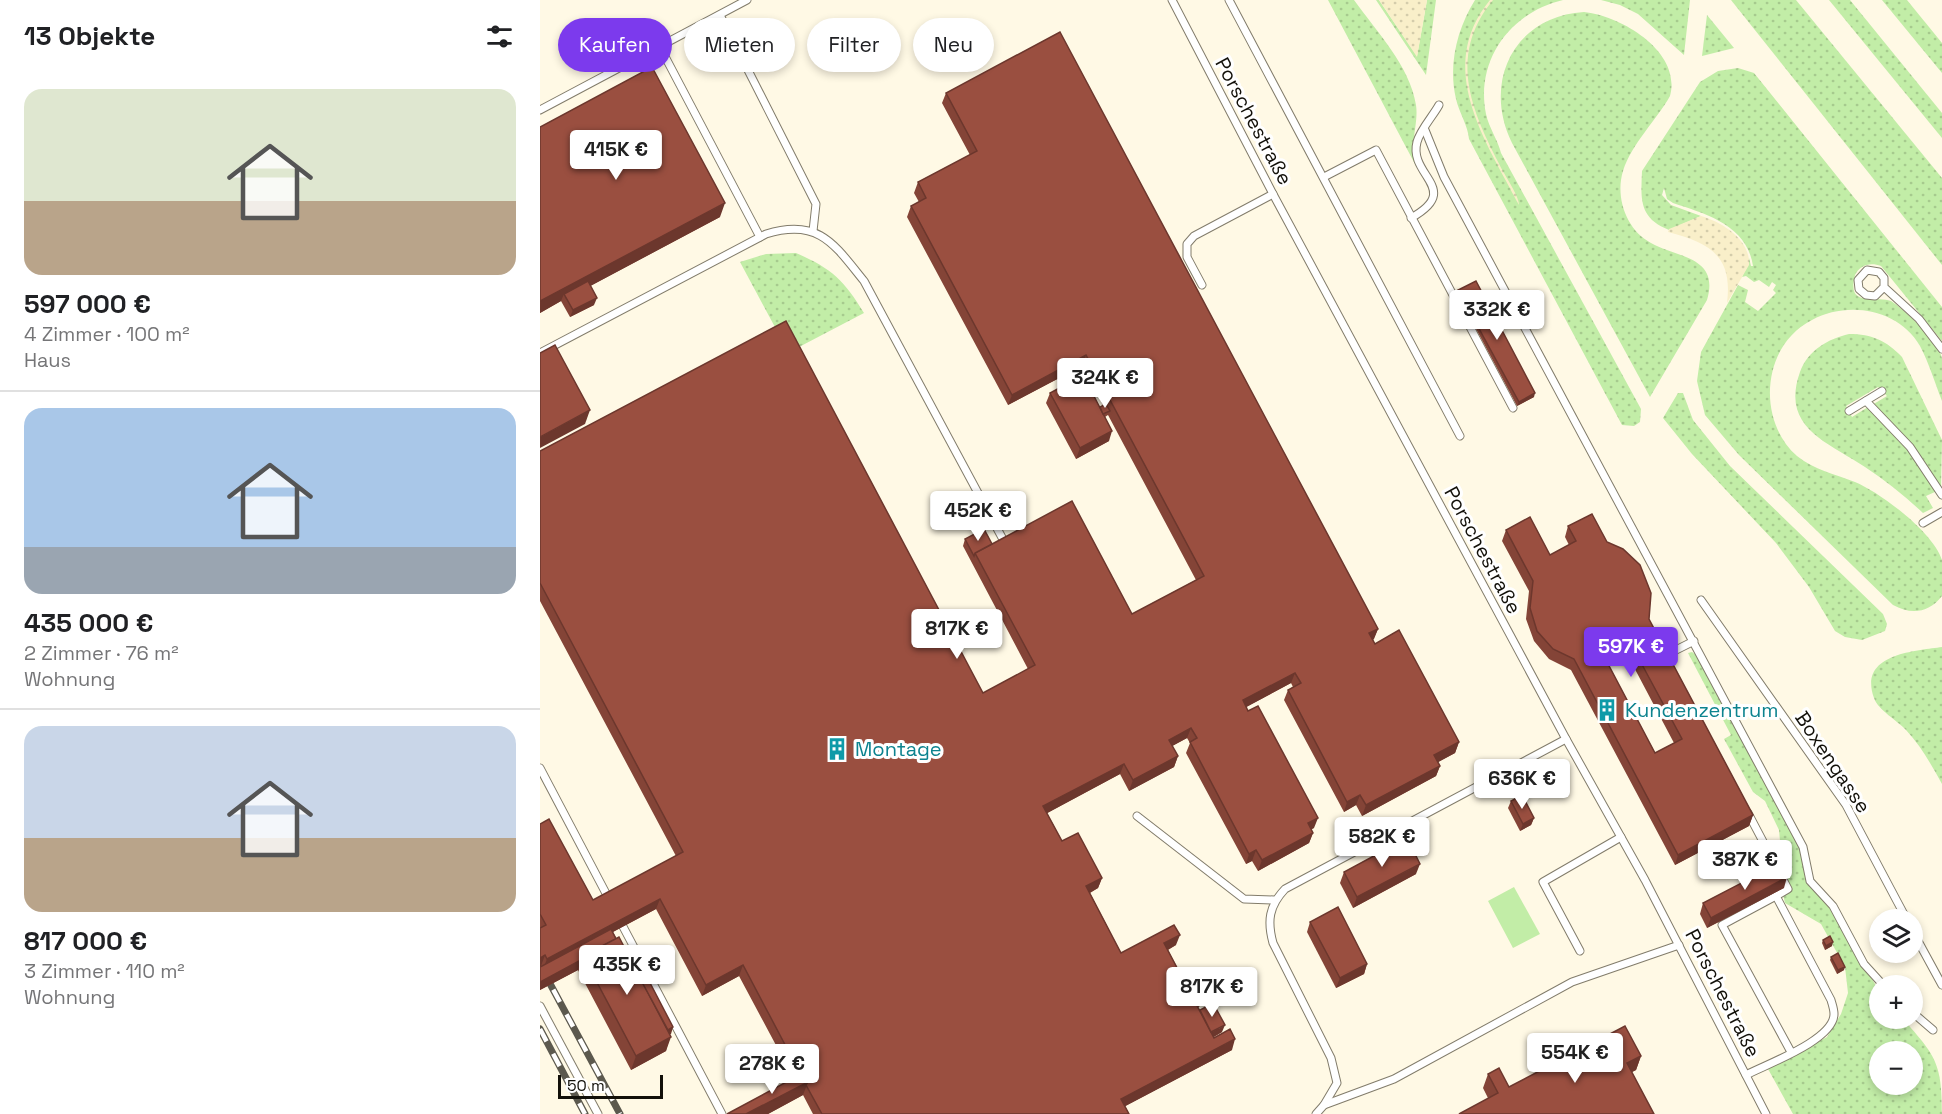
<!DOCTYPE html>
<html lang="de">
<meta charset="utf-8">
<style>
body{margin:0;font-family:"Space Grotesk",sans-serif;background:#f6f6f6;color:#202124;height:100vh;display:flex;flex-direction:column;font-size:22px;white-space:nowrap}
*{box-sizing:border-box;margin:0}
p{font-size:20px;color:#757577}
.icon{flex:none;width:33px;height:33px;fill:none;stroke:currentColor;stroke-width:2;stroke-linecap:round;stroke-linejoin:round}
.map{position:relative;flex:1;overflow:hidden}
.drawer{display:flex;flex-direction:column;background:#fff;width:540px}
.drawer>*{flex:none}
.hud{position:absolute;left:18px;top:18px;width:570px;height:54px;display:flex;gap:12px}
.tools{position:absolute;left:1329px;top:909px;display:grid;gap:12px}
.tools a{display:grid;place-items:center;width:54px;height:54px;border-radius:50%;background:#fff;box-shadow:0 3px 9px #0003;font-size:30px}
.scale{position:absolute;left:18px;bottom:15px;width:105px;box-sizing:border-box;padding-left:6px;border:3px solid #121009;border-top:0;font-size:16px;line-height:21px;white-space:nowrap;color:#121009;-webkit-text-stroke:4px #fff;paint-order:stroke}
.price{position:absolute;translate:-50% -51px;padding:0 14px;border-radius:6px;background:#fff;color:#222;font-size:20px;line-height:39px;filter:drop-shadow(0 2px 3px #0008)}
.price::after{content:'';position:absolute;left:50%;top:36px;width:18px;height:14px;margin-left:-9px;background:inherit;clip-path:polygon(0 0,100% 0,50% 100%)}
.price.on{background:#7c3aed;color:#fff}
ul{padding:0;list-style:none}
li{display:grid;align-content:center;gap:12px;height:318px;padding:0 24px}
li+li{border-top:2px solid #e0e0e0}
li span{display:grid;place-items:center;height:186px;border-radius:18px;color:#555}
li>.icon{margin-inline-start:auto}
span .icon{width:108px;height:108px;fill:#fffc;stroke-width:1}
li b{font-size:26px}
h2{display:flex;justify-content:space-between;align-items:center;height:72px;padding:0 24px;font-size:26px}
.chip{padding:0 21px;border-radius:27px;background:#fff;box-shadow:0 3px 9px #0003;font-size:21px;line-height:54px}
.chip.on{background:#7c3aed;color:#fff}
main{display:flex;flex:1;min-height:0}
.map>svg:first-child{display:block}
</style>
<main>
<section class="drawer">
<h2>13 Objekte<svg class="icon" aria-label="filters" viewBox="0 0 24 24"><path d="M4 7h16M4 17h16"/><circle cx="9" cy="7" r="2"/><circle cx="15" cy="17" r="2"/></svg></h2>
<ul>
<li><span style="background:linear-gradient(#dfe7d0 60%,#b9a48a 0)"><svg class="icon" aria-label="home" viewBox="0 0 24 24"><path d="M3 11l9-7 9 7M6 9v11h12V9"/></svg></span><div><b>597 000 €</b><p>4 Zimmer · 100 m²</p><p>Haus</p></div></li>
<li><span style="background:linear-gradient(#a9c7e8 75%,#9aa5b1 0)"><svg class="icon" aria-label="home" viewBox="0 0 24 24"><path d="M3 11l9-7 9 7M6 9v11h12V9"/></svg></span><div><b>435 000 €</b><p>2 Zimmer · 76 m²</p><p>Wohnung</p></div></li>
<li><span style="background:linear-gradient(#c9d6e8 60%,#b9a48a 0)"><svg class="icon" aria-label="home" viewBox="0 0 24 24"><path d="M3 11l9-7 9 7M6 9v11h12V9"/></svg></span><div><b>817 000 €</b><p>3 Zimmer · 110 m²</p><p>Wohnung</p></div></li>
</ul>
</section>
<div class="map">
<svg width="1402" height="1114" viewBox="0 0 1402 1114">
<defs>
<pattern id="grass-dots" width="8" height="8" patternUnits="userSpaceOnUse" patternTransform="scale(1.5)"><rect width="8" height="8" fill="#c2eda7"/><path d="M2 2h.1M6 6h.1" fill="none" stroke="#a6ca8e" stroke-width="1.8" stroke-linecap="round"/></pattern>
<pattern id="sand-dots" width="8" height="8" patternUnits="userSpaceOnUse" patternTransform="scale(1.5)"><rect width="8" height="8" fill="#f9efc9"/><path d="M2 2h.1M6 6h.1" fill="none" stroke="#d4ccab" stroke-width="1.8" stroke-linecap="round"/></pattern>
</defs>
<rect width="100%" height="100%" fill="#fff9e5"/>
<!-- grass -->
<g fill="url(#grass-dots)" fill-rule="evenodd">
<path d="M788 0H814C836 31 870 66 876 105 879 125 868 145 878 165L876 166Z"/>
<polygon points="836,0 839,0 877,56 887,0 896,0 886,75"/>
<path d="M935 0H1023C971 12 935 60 946 114 949 128 958 140 961 153L1101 409 1100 422 1094 426 1082 425 929 139C928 126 919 112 916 99 908 65 917 29 935 0Z"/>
<polygon points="1061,0 1150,0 1144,55 1098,14 1080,5"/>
<polygon points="1191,0 1256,0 1402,178 1402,265"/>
<polygon points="1289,0 1310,0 1402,113 1402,138"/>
<polygon points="1342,0 1367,0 1402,43 1402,73"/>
<path d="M1044 12C1082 16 1142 52 1130 96 1116 121 1092 143 1083 171 1075 197 1086 230 1111 243 1137 258 1180 256 1167 300L1110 397 972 143C942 82 974 16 1044 12Z"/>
<polygon points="1167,15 1194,48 1162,56"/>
<path d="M1198 68 1214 73 1402 307V341L1341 266C1330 262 1320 265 1315 275 1306 309 1336 295 1351 301 1365 310 1398 341 1402 358 1402 370 1402 388 1402 401 1395 383 1389 363 1380 346 1358 308 1307 301 1272 320 1222 345 1216 420 1257 456 1274 470 1295 474 1315 482 1341 493 1393 532 1402 560 1402 570 1402 585 1402 596 1389 613 1371 615 1353 605L1199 455 1165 415 1157 381 1161 352 1198 285 1208 290 1205 302 1218 311 1236 293 1233 290 1236 285 1232 282 1229 287 1219 280 1214 282 1206 276 1202 277 1209 258 1211 266H1213C1207 225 1166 214 1133 203L1127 199 1124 188 1122 195 1131 205 1161 216 1129 230C1098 218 1101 198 1102 171L1160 82 1178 71Z"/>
<path d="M256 253C291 268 304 280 324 313L259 347 248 324 236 329 200 262 226 254Z"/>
<path d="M1309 334C1332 334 1347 341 1362 357L1402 440 1401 489 1332 405 1347 396 1338 387 1306 406 1312 417 1328 407 1366 446 1397 491 1386 496 1393 508 1383 513C1365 496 1346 481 1325 467 1288 442 1240 428 1260 372 1268 350 1288 339 1309 334Z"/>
<polygon points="1138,393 1143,393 1153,420 1190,466 1343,614 1347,624 1345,631 1322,640 1305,637 1295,631 1269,587 1236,543 1152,454 1123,418"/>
<path d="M1402 647V784C1392 766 1381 746 1366 730 1358 721 1338 710 1334 698 1318 654 1374 651 1402 647Z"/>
<path d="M1152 652 1156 655 1258 842 1272 887 1295 915 1339 991 1340 1018 1363 1019C1396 1056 1402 1063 1402 1114H1253L1228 1069 1287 1037 1301 1014 1308 993 1305 967 1281 924 1245 903 1236 866 1240 841 1239 830 1225 801 1213 792 1184 739 1191 735 1148 653ZM1340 1052H1372V1084H1340Z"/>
</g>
<!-- sand -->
<g fill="url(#sand-dots)">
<polygon points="839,0 887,0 877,57"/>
<path d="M950 0H953C905 58 934 116 964 173 969 182 979 197 979 205 946 141 894 68 950 0Z"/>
<path d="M1161 216C1182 222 1211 240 1209 265L1187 303C1193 256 1170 243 1128 232L1129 229Z"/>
</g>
<!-- garden -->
<polygon fill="#c2eda7" points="974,887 1000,934 973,948 948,901"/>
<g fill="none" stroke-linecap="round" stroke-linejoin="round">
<!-- service casing -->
<g stroke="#827c6b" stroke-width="9">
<g id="service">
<polyline points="632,0 733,194 1026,739 1105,880 1226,1114"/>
<polyline points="689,0 920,436"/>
<polyline points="180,15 276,204 273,231"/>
<polyline points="120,47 220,237"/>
<polyline points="0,110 207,0"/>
<polyline points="885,130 904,177 1263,847 1270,881 1293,906 1324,964 1344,986"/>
<polyline points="784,177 836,150 973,408"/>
<path d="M871 218C923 189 868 176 877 142 880 130 893 116 899 105"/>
<polyline points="662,285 647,257 647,244 654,236 733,194"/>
<polyline points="1344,287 1335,296 1326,295 1319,289 1318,280 1327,270 1339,272 1344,278 1344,287 1379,319 1402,349"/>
<path d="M0 353 226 234C279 218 294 244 324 281L466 545"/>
<polyline points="1326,401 1370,447 1402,495"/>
<polyline points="1309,411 1342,391"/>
<polyline points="1383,523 1402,512"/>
<polyline points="1161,600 1306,805 1367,920"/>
<polyline points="1126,655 1154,641"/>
<polyline points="0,768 70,901"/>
<polyline points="597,816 704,899 734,900"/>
<polyline points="1236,896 1182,925 1251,1052"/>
<polyline points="79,919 182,1114"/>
<polyline points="1372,930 1402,985"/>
<polyline points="1040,951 1003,882 1081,837"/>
<polyline points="0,1006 58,1114"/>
<polyline points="1372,1012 1393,1030"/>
<path d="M1206 1075C1227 1064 1294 1040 1294 1014 1294 1009 1292 1004 1291 1000L1236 896 1248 889 1208 813"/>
<polyline points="784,1105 854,1079 1032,982 1139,945"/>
<path d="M776 1114 784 1105 797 1083 791 1058 733 943C727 921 729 906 745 889L1026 739"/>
</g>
</g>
<!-- service -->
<use href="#service" stroke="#fff" stroke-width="7"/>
<!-- rail casing -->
<g stroke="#5c594e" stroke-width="7">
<g id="rail">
<polyline points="0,965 80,1114"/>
<polyline points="0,1029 45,1114"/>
</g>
</g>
<!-- rail -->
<use href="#rail" stroke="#fff" stroke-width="4.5" stroke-dasharray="14" stroke-linecap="butt"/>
</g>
<!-- wall -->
<g fill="#844437" fill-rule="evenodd">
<polygon points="406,93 838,629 833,640 835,644 919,742 915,753 898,762 900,766 896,776 822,816 816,805 804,812 744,700 748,690 753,687 751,683 706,707 774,828 771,829 773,833 769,843 718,871 712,861 706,864 646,753 650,743 647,738 632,746 638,756 634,767 589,791 580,774 507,813 522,841 562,878 558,888 550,893 581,953 636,945 628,950 644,980 669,995 667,1002 658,1007 660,1010 682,1032 674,1037 692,1050 585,1106 589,1114 273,1114 263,1095 228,1114 187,1114 254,1079 199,976 162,996 116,909 73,932 102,982 133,1027 130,1034 126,1051 91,1070 38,970 0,990 0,824 53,900 136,856 0,601 0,452 443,693 488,669 423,546 425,539 452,544 592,614 656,580 568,415 565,417 569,441 536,459 506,403 510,393 560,407 563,405 542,366 468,405 367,217 371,206 379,202 374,193 378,182 430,155 402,103"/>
<polygon points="0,127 180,217 50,286 54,305 30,317 21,301 0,313"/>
<polygon points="918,290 994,397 977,406 917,293"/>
<path d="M1028 526 1109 619 1213 815 1209 826 1135 865 1031 670 1009 659 994 641 986 619 989 591 962 541 966 530 1010 555 1029 545 1025 537ZM1088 656 1134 743 1115 753 1069 666Z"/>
<polygon points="971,801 994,818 991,825 980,831 968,808"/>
<polygon points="804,872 876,874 813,908 800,883"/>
<polygon points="1244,888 1167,928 1160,914 1163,903"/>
<polygon points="770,922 827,964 824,974 796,988 767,932"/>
<polygon points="1283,940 1292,946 1285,950 1282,943"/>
<polygon points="1291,957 1304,970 1297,974 1290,960"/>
<polygon points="1101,1056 1096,1070 1092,1072 948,1098 943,1088 948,1074 969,1087"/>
</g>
<!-- shaded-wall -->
<g fill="#6c372d">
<polygon points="185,203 180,217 26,299 24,294 21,301 0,313 0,301"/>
<polygon points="57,298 54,305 30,317 33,310"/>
<polygon points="546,355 542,366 468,405 472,395"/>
<polygon points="995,393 994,397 977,406 979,402"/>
<polygon points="50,410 45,424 0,448 0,437"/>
<polygon points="572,431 569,441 536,459 540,448"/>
<polygon points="838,629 834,639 826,644 829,633"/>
<polygon points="1092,646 1088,656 1062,670 1066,660"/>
<polygon points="755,673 751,683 699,711 703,700"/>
<polygon points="651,728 647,738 625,750 629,740"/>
<polygon points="919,742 915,753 891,766 894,755"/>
<polygon points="638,756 634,767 589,791 593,780"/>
<polygon points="584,764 580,774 500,817 503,806"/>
<polygon points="900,766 896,776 822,816 826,805"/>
<polygon points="820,795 816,805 804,812 807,802"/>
<polygon points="1213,815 1209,826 1135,865 1138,855"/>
<polygon points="778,818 774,828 764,833 768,823"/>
<polygon points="994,818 991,825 980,831 983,824"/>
<polygon points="773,833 769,843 718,871 722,860"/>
<polygon points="716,850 712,861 706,864 709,854"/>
<polygon points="880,864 876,874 813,908 817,897"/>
<polygon points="1247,877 1244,888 1167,928 1171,918"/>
<polygon points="562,878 558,888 542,897 546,886"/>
<polygon points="120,899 116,909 3,969 7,959"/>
<polygon points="640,935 636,945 620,954 624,943"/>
<polygon points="1293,942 1292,946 1285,950 1286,946"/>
<polygon points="5,955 1,966 0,966 0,958"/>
<polygon points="41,960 38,970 0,990 0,982"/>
<polygon points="827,964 824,974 796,988 800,978"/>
<polygon points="203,965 199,976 162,996 166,985"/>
<polygon points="1305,967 1304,970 1297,974 1298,970"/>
<polygon points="669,995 667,1002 651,1011 653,1004"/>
<polygon points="685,1025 682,1032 666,1041 669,1034"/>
<polygon points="133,1027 131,1034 120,1039 123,1032"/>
<polygon points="131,1037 126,1051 91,1070 96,1056"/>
<polygon points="695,1039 692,1050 578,1110 581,1099"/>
<polygon points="1101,1056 1096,1070 1082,1077 1087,1063"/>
<polygon points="268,1082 263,1095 228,1114 206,1114"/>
</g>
<!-- building -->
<g fill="#9a4f40" stroke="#6c372d" stroke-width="1.5" fill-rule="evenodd">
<polygon points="520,32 838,629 829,633 835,644 859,630 919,742 894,755 900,766 826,805 820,795 807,802 748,690 761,683 755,673 703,700 708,711 718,706 778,818 768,823 773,833 722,860 716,850 709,854 650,742 657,738 651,728 629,740 638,756 593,780 584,764 503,806 522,841 538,833 562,878 546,886 581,953 634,925 640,935 624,943 674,1038 690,1029 695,1039 581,1099 589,1114 282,1114 266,1085 268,1082 263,1073 261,1075 203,965 166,985 120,899 7,959 5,955 0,958 0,928 6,925 0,914 0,824 9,819 53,900 143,852 0,583 0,451 246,321 443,693 495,665 435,553 454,543 532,501 592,614 664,576 546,355 472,395 371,206 386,198 378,182 437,151 406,93"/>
<polygon points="112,67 185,203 0,301 0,127"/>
<polygon points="48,281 57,298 33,310 24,294"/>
<polygon points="936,281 995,393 979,402 918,290"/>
<polygon points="15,345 50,410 0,437 0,353"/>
<polygon points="543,375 572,431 540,448 510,393"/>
<polygon points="566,404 570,411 563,414 560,407"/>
<path d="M1052 514 1067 542 1083 549 1100 565 1111 593 1109 619 1213 815 1138 855 1034 659 1013 649 997 631 990 608 993 581 966 530 990 517 1010 555 1036 541 1028 526ZM1092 646 1142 739 1115 753 1066 660Z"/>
<polygon points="444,529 452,544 435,553 434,556 425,539"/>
<polygon points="982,795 994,818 983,824 971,801"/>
<polygon points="867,838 880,864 817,897 804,872"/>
<polygon points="1240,863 1247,877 1171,918 1163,903"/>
<polygon points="798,907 827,964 800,978 770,922"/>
<polygon points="71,929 76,939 43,956 41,960 0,982 0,967"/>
<polygon points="1290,936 1293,942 1286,946 1283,940"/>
<polygon points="79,937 131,1037 96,1056 43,956"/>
<polygon points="1298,953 1305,967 1298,970 1291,957"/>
<polygon points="657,973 669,995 656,1003 644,980"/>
<polygon points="108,979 133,1027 128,1030 102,982"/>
<polygon points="673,1003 685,1025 671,1032 660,1010"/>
<polygon points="1085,1026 1101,1056 1087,1063 1114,1114 919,1114 958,1093 948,1074 959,1068 969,1087"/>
<polygon points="263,1073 268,1082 206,1114 187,1114"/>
</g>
<!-- icons -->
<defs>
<g id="building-bare" transform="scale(1.8)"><path d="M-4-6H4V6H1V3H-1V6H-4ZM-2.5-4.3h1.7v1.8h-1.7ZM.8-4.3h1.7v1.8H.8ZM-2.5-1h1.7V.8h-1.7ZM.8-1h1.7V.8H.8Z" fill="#0f9aa8" stroke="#fff" stroke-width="2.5" paint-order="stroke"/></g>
</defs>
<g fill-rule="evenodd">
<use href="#building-bare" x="1067" y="710"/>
<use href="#building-bare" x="297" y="749"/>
</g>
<g text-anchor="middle" stroke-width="6" stroke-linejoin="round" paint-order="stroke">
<!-- street labels -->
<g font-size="20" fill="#121009" stroke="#fff">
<text transform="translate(714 121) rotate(62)" y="7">Porschestraße</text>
<text transform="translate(943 550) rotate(62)" y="7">Porschestraße</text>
<text transform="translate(1293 762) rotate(56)" y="7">Boxengasse</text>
<text transform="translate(1183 993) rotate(63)" y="7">Porschestraße</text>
</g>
<!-- culture labels -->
<g font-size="20" fill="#0d838f" stroke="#fff" text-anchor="start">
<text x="1085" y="717">Kundenzentrum</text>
<text x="315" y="756">Montage</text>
</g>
</g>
</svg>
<div class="tools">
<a><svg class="icon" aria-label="layers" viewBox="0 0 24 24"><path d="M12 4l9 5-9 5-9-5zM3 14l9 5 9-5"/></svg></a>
<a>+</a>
<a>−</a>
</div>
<div class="scale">50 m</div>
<b class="price" style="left:76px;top:181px">415K €</b>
<b class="price" style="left:957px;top:341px">332K €</b>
<b class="price" style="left:565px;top:409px">324K €</b>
<b class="price" style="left:438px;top:542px">452K €</b>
<b class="price" style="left:417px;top:660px">817K €</b>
<b class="price on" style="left:1091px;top:678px">597K €</b>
<b class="price" style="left:982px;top:810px">636K €</b>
<b class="price" style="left:842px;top:868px">582K €</b>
<b class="price" style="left:1205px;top:891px">387K €</b>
<b class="price" style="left:87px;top:996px">435K €</b>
<b class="price" style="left:672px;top:1018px">817K €</b>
<b class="price" style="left:1035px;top:1084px">554K €</b>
<b class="price" style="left:232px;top:1095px">278K €</b>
<div class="hud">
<a class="chip on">Kaufen</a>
<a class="chip">Mieten</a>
<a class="chip">Filter</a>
<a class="chip">Neu</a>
</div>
</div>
</main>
